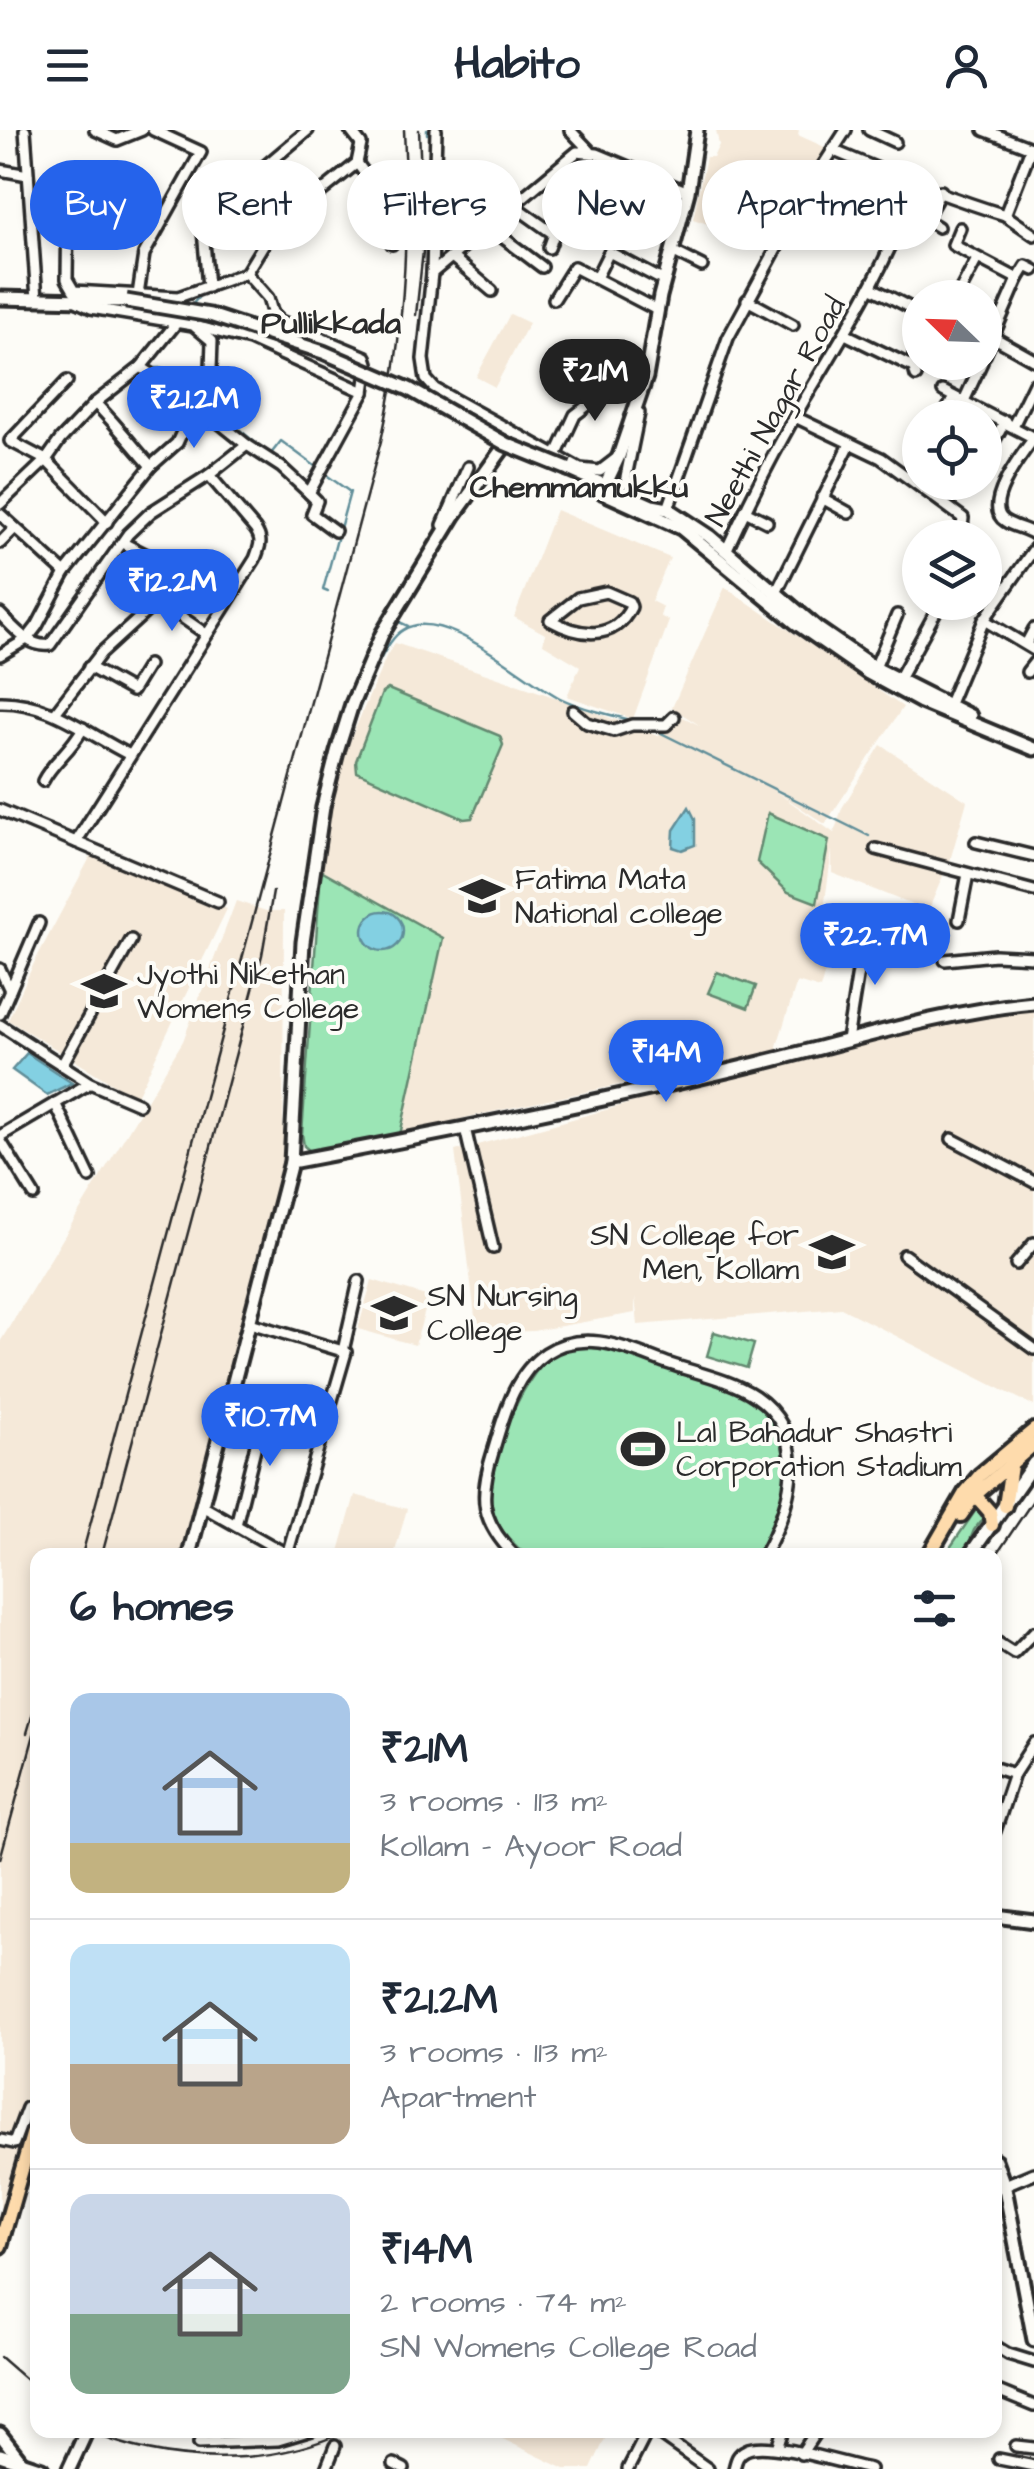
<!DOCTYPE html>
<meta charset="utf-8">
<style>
body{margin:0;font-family:"Architects Daughter",sans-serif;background:#f2f2f3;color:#1f2937;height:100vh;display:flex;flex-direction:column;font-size:38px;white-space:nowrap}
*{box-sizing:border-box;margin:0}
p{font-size:32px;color:#747a83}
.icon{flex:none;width:55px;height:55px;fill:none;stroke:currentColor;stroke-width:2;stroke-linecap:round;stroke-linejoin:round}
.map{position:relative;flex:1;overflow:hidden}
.side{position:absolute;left:30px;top:1418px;width:972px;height:890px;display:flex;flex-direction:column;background:#fff;border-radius:20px;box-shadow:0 5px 15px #0003}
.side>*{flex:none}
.guide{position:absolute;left:30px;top:30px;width:975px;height:90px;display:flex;gap:20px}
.needle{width:65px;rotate:293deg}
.fabs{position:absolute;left:902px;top:150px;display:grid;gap:20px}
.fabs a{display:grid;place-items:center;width:100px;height:100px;border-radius:50%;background:#fff;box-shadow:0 5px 15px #0003;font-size:50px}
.price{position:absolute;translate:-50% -85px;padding:0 22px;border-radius:35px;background:#2563eb;color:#fff;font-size:32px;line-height:65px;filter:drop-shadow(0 2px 5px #0008)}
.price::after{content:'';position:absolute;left:50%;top:60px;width:30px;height:22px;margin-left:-15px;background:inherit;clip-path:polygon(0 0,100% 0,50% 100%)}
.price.active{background:#222;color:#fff}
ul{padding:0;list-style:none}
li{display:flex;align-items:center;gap:30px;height:250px;padding:0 40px}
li+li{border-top:2px solid #e0e1e3}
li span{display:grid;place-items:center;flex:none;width:280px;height:200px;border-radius:20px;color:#555}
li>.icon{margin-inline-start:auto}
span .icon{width:120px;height:120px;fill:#fffc;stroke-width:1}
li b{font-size:42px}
h2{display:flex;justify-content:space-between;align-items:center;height:120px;padding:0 40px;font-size:42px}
.tag{padding:0 35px;border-radius:45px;background:#fff;box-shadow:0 5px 15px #0003;font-size:35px;line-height:90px}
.tag.active{background:#2563eb;color:#fff}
header{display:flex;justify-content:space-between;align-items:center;height:130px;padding:0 40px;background:#fff;font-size:45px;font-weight:700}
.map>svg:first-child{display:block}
</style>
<header><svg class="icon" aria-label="menu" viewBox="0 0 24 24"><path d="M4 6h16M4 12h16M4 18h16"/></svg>Habito<svg class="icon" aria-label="person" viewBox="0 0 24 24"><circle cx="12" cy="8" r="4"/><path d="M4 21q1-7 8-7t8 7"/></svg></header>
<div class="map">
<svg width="1034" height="2339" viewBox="0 0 1034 2339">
<rect width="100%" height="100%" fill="#fdfcf7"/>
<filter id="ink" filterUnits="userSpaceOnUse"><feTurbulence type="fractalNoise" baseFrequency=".01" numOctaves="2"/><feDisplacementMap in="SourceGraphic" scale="20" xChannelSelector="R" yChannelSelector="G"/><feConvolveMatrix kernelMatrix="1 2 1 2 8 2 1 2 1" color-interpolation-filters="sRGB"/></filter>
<g filter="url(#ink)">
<!-- built -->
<g fill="#f5e9d9">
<polygon points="716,0 799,0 798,5 829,19 774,117 693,89 706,27 713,27 719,15"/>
<polygon points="510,184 529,193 495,257 476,247"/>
<polygon points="556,380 670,428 651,471 663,477 660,486 669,491 633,589 567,566 580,536 543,514 545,504 514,487"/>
<polygon points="725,457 903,577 825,694 768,656 834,703 842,678 881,615 967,671 951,727 928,781 832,743 832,720 824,778 842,783 820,859 797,852 777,916 779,921 468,987 400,1005 443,808 321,740 330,681 348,615 387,525 395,513 563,570 658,606 669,580 701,596 672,578"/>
<polygon points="93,722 227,779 136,968 8,890 34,833"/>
<polygon points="236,771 266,781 284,781 283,1019 277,1067 180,1425 38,1425 37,1970 0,2098 0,1212 183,911"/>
<polygon points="1034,878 1034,1276 841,1178 638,1195 635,1167 635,1183 533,1201 477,1203 455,1021 734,945 941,896"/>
<polygon points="372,1150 429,1167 415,1215 358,1199"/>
<polygon points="355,1365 407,1379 394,1425 338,1425"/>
<polygon points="484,2300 609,2300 591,2339 565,2339"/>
</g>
<!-- green -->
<g fill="#9be5b5" stroke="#638870" stroke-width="2.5">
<polygon points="388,559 500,606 503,615 472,688 464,689 357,642 356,631 382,563"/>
<polygon points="768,683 829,710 817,773 788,762 757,732"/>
<polygon points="321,740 443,808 400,1005 314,1024 304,1016 302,1004"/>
<polygon points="717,842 756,856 748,878 708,863"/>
<polygon points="714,1202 754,1214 747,1238 707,1226"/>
<path d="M613 1214 757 1271C810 1320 780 1369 759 1425H526C510 1411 495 1396 491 1374 485 1338 521 1246 552 1226 571 1214 591 1215 613 1214Z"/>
<polygon points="980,1374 986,1384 974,1400 964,1425 945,1425"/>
</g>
<!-- water -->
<g fill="#83d0e2" stroke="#608e99" stroke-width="2.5">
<polygon points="689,677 695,689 695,715 682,720 673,717 674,700"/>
<circle cx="383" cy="801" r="20"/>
<polygon points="27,923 72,953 47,965 12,940"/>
</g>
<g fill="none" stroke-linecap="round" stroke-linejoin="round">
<!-- stream -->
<g stroke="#608e99" stroke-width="2.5">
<polyline points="427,0 427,4 432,2"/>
<polyline points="190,177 205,160"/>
<polyline points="149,238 164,238 197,264"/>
<polyline points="203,269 270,325 281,311 319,339"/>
<polyline points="325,344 350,362 323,460 328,462"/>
<polyline points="397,491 408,496"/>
<path d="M376 537C383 525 391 507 403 500 443 474 524 550 560 568 583 579 610 585 635 591"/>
<polyline points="651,598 869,706"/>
<polyline points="347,610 370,551"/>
</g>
<!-- street casing -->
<g stroke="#2b2b2b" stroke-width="16">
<g id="street">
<polyline points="25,0 37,169"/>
<polyline points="95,0 117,10 142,0"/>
<polyline points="436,0 432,143 423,229 426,249 435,259 580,339 600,341 617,328"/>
<polyline points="570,0 590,21"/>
<polyline points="869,0 895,12"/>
<polyline points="984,0 1031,18"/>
<path d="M832 20C889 44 946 67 1005 85L1031 18H1034"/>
<polyline points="357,33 389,76 392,114"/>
<polyline points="0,40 28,45"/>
<polyline points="813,51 849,72"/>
<polyline points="65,70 68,76 67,149 74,161 178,167 246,143 271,102 357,33 361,14 350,0"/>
<polyline points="513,75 554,104 549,118"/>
<polyline points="1005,85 1034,105"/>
<polyline points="489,97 542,137"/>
<polyline points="938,97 925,89 941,61"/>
<polyline points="960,98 953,115 1018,149 1026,136 1034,140"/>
<polyline points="672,121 702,136"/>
<polyline points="452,127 492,161"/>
<polyline points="432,143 577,22 597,24 688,62"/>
<polyline points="596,148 609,122 664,151"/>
<polyline points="208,157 202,89 308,0"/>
<path d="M872 158 917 181C922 202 909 224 916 246"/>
<polyline points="960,161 977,129"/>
<polyline points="138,165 144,124 201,22 153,0"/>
<polyline points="554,169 574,137 657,180"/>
<polyline points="747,170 793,195"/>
<polyline points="199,197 250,210 364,262 368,233 366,227 280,191 272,182 268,168 246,143"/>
<polyline points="845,204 913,237"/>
<polyline points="993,207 1034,230"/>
<polyline points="985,225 1018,149"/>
<polyline points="67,251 10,311 46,330 107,392"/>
<polyline points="943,261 1034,308"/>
<path d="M95 273C116 294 132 315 151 336"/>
<polyline points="963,273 982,232"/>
<polyline points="795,287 881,328 963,388 961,408"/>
<polyline points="943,288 954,267"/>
<polyline points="1013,296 1034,253"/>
<path d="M1034 308C1023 323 981 376 1005 391 1014 397 1025 398 1034 404"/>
<polyline points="247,315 281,337 309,363 364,262"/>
<polyline points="556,326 575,285 588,275 600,248"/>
<polyline points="985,328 1005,291"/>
<polyline points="970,354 971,352"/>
<polyline points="309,363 317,371 312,384 335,401"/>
<polyline points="634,367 626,347 639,283"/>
<polyline points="822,368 849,383"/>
<polyline points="0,374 46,330 60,310 95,273 141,237 178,191"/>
<polyline points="668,379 728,208 813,51 846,0"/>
<polyline points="745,381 767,392"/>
<polyline points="0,384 65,443"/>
<polyline points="443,395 468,337"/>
<polyline points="0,413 15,398"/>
<polyline points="123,413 186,445"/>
<path d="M726 421C750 369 776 318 805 269 848 197 888 135 915 55"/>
<path d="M606 462 629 472 631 477C614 512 579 506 550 490L578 468Z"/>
<polyline points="775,465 850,314"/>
<polyline points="160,472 206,504"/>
<path d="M0 484C14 498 29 518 50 515L128 404 151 382 209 345"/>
<polyline points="984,490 1034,520"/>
<polyline points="1026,514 1034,499"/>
<polyline points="0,525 27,509 37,496 65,443 151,336 177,313 211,239 212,211 193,195 91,178 78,172"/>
<polyline points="89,537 132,561 148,535"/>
<polyline points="875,538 897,485"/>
<polyline points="1027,542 1034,533"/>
<polyline points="898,551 941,472"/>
<path d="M0 572C50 571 87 604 130 625"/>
<polyline points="948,576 984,490 1034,419"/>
<polyline points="573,581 587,593 614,601 632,595 666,595 674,587"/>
<polyline points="55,583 101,523 186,445 204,453 226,470"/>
<path d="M43 651C53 631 70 622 83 598"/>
<polyline points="0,680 218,772"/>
<path d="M76 712 255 429C260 416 263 410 255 399L209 345 247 315 196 274 141 237"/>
<polyline points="976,712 1034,726"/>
<polyline points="876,719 1034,761"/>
<polyline points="959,790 968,744"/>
<polyline points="945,830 995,825 1034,827"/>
<polyline points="0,839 10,860"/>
<polyline points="0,884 39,793"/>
<polyline points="0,895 90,953 139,974"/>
<polyline points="847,910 865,798"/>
<polyline points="62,935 131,810"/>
<polyline points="55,973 90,1047"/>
<polyline points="465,998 493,1118"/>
<polyline points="0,1006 90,953"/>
<polyline points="952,1009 1034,1052"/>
<polyline points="0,1010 34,1065"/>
<polyline points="904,1125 1034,1219"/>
<polyline points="1016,1134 1034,1113"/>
<polyline points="250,1193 346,1222 287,1425"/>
<polyline points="343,1221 359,1151"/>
<polyline points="202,1376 288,1425"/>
<polyline points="236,1395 266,1274"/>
<path d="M514 1425C480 1390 479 1367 493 1322 504 1286 513 1245 546 1223 586 1197 630 1220 670 1234 697 1243 731 1250 755 1266 812 1305 791 1376 764 1425"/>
<polyline points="995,1511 1014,1523 1034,1502"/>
<polyline points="995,1638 1014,1644"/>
<polyline points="995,1701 1014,1644 1034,1613"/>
<polyline points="0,2010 14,2013 27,1978 38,1974"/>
<polyline points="995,2059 1034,2043"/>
<polyline points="995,2216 1008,2224 1034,2232"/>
<polyline points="995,2260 1034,2276"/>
<polyline points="205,2300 199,2313 278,2310 312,2300"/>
<polyline points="653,2300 708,2339"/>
<polyline points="1016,2316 1034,2318"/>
<polyline points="777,2318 783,2300"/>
<polyline points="801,2324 817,2300"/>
<polyline points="999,2329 1034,2336"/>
<polyline points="394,2334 404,2339"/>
<polyline points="326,2339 335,2316"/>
<polyline points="628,2339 648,2300"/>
<path d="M734 2339C736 2331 737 2324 746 2320 767 2309 843 2334 870 2339"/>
</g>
</g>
<!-- secondary casing -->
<g stroke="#2b2b2b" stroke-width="19">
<g id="secondary">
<polyline points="697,0 688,62 660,166 646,247 619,326 602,362 681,398 796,493 868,543 921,572 1034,619"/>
<polyline points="0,168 126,171"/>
<polyline points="568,339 652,376 668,379 709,406 817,498 875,538 970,586"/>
<path d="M291 1032C447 1002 605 971 760 933 851 911 940 882 1034 873"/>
<polyline points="189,1425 291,1032 303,812 323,677 337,622 352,574 382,504 454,386 506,314"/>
<polyline points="970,1425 1034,1333"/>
<polyline points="995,1786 1034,1791"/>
<polyline points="995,2030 1005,2058 1034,2210"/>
<polyline points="0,2304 24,2335"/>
<polyline points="0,2325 42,2339"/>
<polyline points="69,2339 87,2300"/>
</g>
</g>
<!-- primary casing -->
<g stroke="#2b2b2b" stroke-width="20">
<g id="primary">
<polyline points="975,1365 990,1382 992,1395"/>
<polyline points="1005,1376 1012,1329"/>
<polyline points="961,1385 975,1365 1034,1314"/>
<polyline points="929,1425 965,1363 980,1345 1034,1300"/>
<polyline points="0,2116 38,1984"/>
</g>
</g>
<!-- street -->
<use href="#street" stroke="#fdfcf7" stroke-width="9"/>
<!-- secondary -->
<use href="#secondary" stroke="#fdfcf7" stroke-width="11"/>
<!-- primary -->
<use href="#primary" stroke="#fedbac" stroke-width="12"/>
<!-- rail -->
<g stroke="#2b2b2b" stroke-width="2.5">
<polyline points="416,185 424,112 419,0"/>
<path d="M82 1425 381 311C404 208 410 105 404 0"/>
<polyline points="102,1425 262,825 273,762"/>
<polyline points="995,1427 1034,1369"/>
<polyline points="27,1603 38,1566"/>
<polyline points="0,1729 38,1590"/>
<polyline points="0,2227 38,2260"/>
<path d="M85 2300C167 2335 268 2339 348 2300"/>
</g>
<!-- secondary-bridge casing -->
<g stroke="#2b2b2b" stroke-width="19" stroke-linecap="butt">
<polyline id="secondary-bridge" points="126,171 210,185 323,222 409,259 506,314 568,339"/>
</g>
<!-- secondary-bridge -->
<use href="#secondary-bridge" stroke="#fdfcf7" stroke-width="11"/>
</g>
</g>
<!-- icons -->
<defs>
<g id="university-bare" transform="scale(3.45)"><path d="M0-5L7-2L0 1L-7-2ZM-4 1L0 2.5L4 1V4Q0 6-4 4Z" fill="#2b2b2b" stroke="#fdfcf7" stroke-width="2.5" paint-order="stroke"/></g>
<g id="stadium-bare" transform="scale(3.45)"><path d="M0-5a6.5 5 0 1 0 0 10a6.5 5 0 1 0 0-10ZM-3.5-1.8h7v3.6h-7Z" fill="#2b2b2b" stroke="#fdfcf7" stroke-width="2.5" paint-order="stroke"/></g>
</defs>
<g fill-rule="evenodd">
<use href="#university-bare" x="482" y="766"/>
<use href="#university-bare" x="104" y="861"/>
<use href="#university-bare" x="832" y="1122"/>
<use href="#university-bare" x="394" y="1183"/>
<use href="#stadium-bare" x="643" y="1319"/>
</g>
<g text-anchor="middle" stroke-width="8" stroke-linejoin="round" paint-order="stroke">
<!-- street labels -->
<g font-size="30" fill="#2b2b2b" stroke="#fdfcf7">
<text transform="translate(775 281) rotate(-61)" y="10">Neethi Nagar Road</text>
</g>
<!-- poi labels -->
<g font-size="30" fill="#2b2b2b" stroke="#fdfcf7" text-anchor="start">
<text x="515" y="759">Fatima Mata<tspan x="515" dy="34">National college</tspan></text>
<text x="137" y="854">Jyothi Nikethan<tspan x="137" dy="34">Womens College</tspan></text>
<text x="799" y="1115" text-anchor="end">SN College for<tspan x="799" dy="34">Men, Kollam</tspan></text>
<text x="427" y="1176">SN Nursing<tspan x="427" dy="34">College</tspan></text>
<text x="676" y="1312">Lal Bahadur Shastri<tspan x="676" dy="34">Corporation Stadium</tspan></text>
</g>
<!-- neighbourhood labels -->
<g font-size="32" font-weight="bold" fill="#2b2b2b" stroke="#fdfcf7">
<text x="331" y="203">Pullikkada</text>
<text x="579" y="367">Chemmamukku</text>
</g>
</g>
</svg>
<div class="fabs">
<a><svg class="needle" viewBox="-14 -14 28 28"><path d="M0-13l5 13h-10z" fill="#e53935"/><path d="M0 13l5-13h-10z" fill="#747a83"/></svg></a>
<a><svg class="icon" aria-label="locate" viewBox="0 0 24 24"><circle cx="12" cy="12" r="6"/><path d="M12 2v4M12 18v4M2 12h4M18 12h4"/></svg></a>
<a><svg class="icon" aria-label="layers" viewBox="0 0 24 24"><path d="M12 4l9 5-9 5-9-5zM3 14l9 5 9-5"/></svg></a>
</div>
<b class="price active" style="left:595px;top:294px">₹21M</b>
<b class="price" style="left:194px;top:321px">₹21.2M</b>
<b class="price" style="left:172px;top:504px">₹12.2M</b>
<b class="price" style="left:875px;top:858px">₹22.7M</b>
<b class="price" style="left:666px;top:975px">₹14M</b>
<b class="price" style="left:270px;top:1339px">₹10.7M</b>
<div class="guide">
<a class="tag active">Buy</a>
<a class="tag">Rent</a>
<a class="tag">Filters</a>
<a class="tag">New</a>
<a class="tag">Apartment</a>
</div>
<section class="side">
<h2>6 homes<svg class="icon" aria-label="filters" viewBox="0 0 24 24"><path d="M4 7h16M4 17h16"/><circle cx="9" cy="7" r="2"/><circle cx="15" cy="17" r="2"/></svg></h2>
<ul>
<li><span style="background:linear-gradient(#a9c7e8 75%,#c2b280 0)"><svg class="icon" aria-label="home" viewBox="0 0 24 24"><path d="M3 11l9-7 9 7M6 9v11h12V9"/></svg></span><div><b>₹21M</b><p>3 rooms · 113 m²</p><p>Kollam - Ayoor Road</p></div></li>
<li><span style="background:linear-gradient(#bfe0f5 60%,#b9a48a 0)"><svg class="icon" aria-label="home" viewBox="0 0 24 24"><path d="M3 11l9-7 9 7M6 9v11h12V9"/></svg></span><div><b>₹21.2M</b><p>3 rooms · 113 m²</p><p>Apartment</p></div></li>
<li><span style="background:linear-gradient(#c9d6e8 60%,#7fa58c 0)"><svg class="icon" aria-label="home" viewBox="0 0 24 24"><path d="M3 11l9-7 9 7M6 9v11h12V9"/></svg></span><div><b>₹14M</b><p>2 rooms · 74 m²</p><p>SN Womens College Road</p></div></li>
</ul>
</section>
</div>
